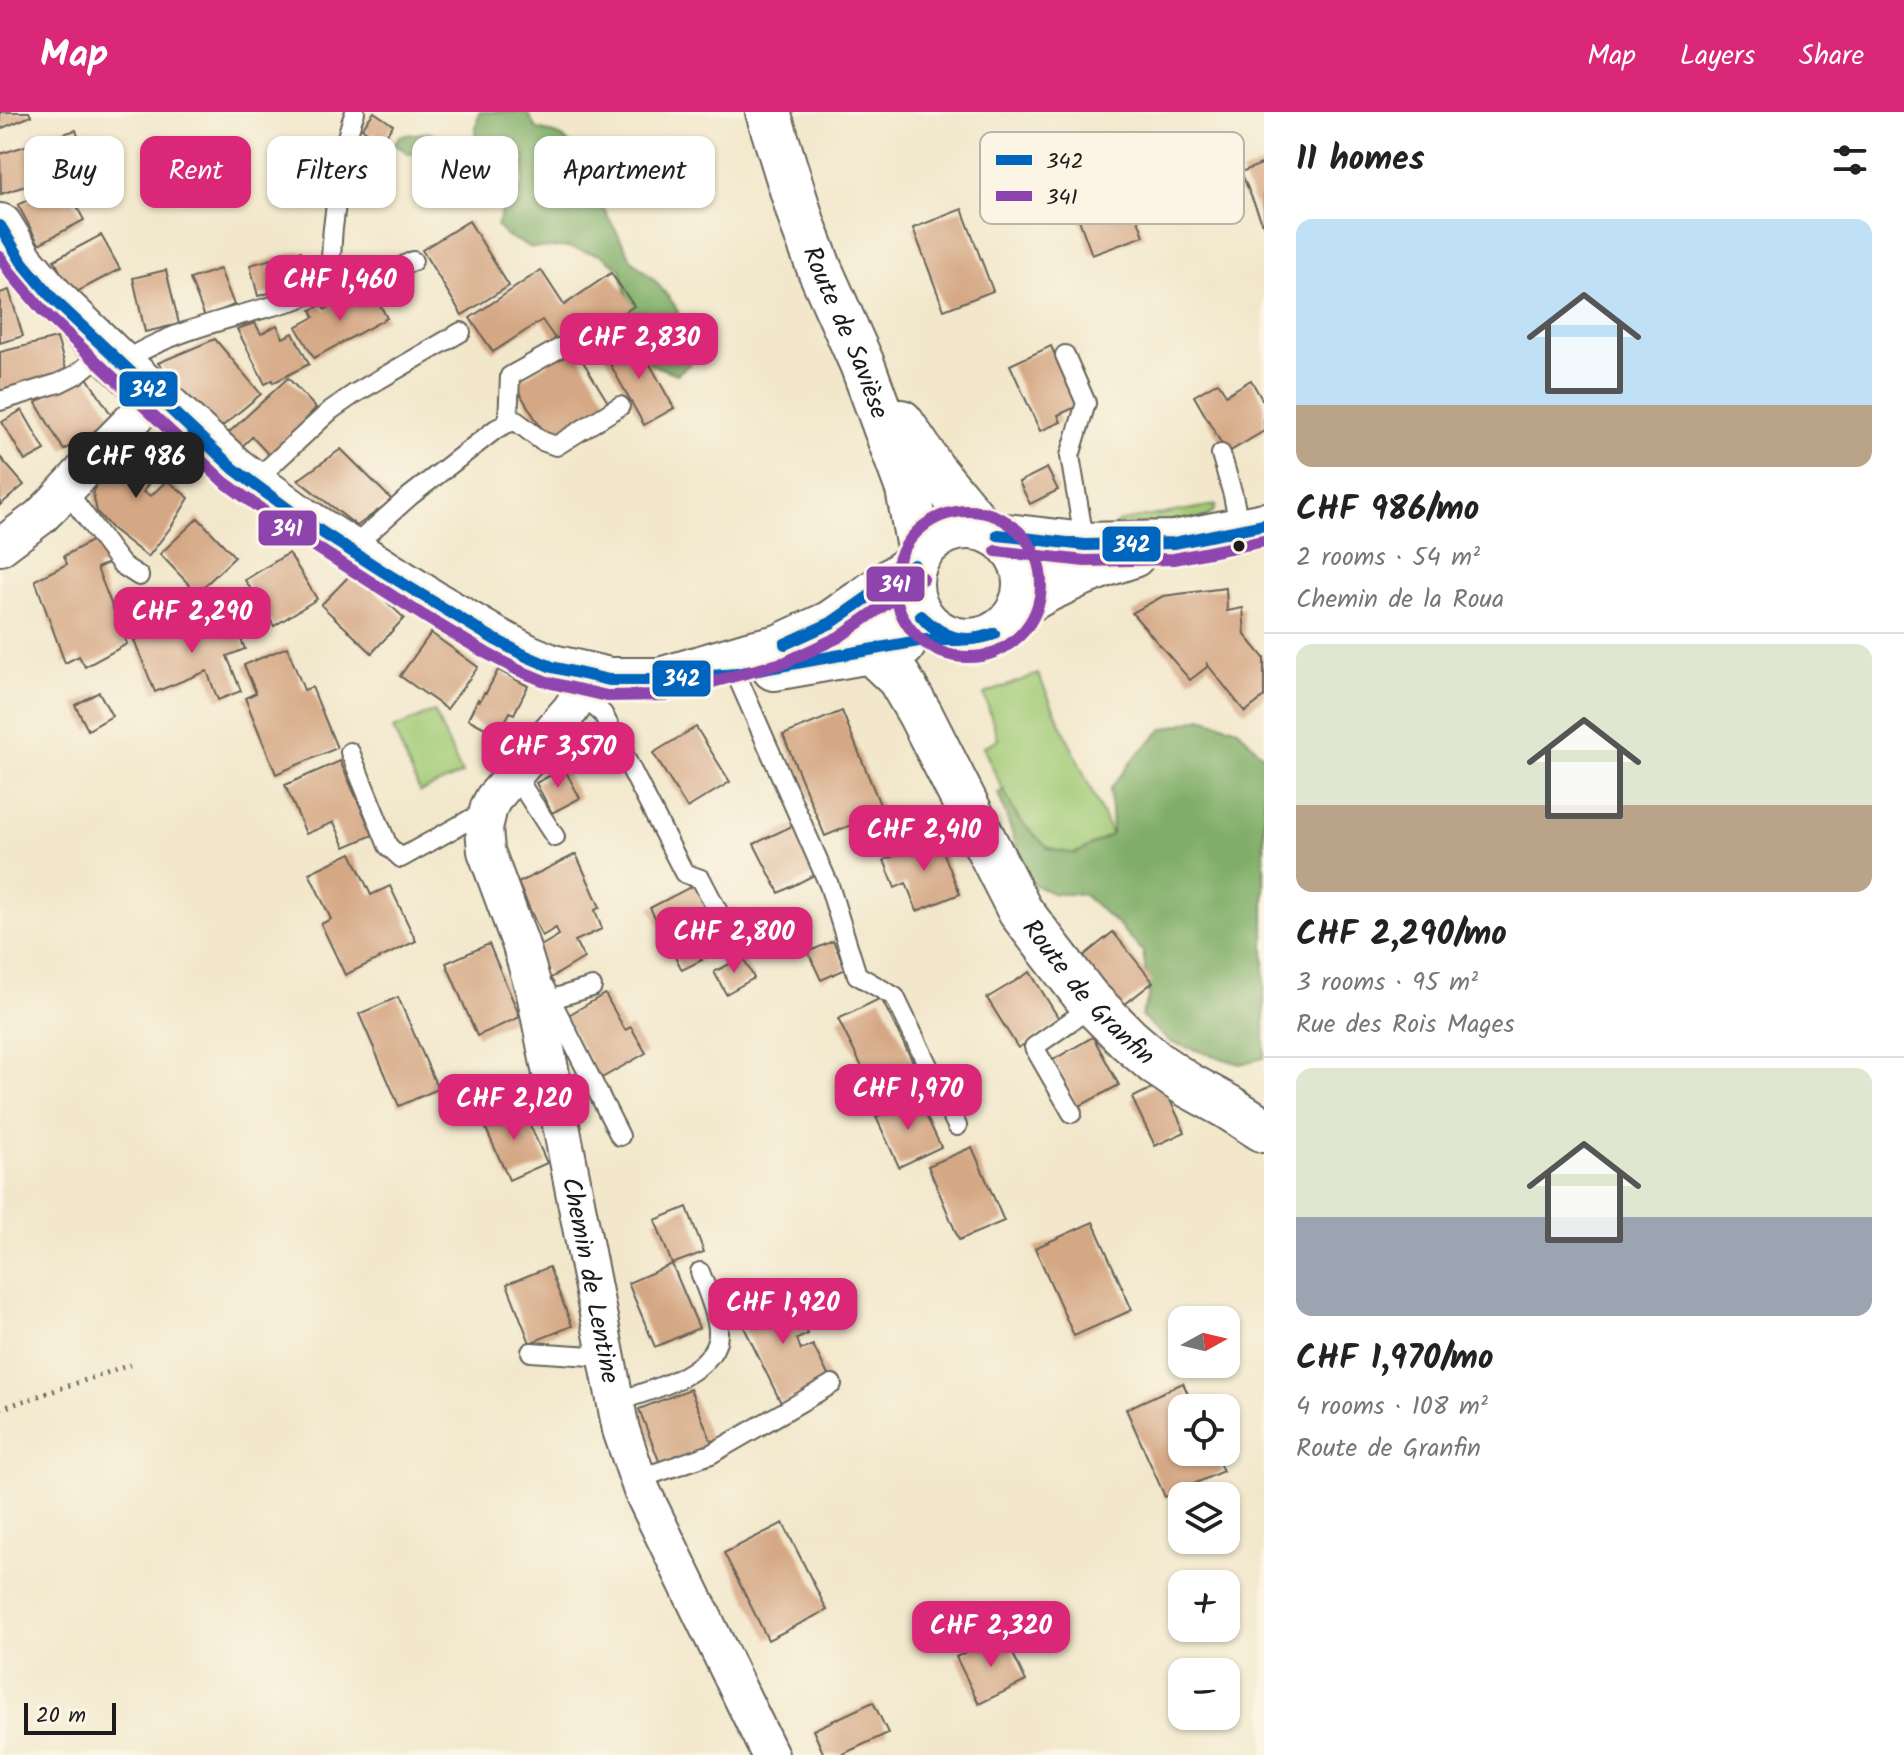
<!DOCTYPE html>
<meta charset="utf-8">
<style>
body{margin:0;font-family:Kalam,sans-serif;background:#f6f6f6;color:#222;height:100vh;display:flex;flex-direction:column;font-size:30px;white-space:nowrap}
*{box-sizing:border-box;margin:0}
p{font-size:26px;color:#767676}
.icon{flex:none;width:44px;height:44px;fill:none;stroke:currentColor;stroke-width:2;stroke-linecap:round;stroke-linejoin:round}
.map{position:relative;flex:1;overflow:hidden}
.sheet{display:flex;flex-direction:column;background:#fff;width:640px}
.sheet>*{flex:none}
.banner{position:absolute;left:24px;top:24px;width:760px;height:72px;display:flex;gap:16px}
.needle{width:52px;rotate:82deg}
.controls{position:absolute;left:1168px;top:1194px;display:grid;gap:16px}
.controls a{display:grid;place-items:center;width:72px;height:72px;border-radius:16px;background:#fff;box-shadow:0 2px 6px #0004;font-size:40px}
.scale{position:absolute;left:24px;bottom:20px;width:92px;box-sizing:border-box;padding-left:8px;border:4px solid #1c1c1c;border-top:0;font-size:22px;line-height:28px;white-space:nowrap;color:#1c1c1c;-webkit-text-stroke:6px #fcf5e5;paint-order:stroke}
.price{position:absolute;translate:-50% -68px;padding:0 18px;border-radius:16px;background:#db2777;color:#fff;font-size:26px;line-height:52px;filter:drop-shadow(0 2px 4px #0008)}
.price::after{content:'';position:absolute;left:50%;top:48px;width:24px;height:18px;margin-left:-12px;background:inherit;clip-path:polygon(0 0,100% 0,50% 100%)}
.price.selected{background:#222;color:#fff}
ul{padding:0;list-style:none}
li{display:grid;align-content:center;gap:16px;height:424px;padding:0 32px}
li+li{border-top:2px solid #e0e0e0}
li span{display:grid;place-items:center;height:248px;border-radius:16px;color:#555}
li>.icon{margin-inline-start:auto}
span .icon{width:144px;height:144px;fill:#fffc;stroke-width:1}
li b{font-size:34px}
h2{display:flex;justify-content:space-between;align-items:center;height:96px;padding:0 32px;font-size:34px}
.pill{padding:0 28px;border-radius:16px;background:#fff;box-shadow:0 2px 6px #0004;font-size:28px;line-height:72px}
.pill.selected{background:#db2777;color:#fff}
header{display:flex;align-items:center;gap:48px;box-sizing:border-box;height:112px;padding:0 40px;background:#db2777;color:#fff}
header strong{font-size:38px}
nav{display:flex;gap:44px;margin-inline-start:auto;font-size:28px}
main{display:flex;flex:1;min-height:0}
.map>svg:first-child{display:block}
</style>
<header>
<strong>Map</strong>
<nav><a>Map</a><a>Layers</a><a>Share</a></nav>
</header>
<main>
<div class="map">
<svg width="1264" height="1643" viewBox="0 0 1264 1643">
<rect width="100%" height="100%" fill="#fcf5e5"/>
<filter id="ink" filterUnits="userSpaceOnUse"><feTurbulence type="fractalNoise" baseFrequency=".0125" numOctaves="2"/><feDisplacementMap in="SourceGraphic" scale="16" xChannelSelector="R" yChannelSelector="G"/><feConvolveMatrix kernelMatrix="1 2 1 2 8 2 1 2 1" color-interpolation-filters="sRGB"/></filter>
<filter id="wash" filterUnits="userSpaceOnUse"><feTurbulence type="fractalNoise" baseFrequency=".006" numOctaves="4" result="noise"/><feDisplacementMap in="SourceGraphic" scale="32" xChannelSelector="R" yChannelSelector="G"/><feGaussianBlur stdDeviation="1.8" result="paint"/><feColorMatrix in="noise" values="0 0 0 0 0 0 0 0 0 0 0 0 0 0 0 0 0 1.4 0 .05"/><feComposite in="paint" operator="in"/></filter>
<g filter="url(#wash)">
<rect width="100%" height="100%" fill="#f2e7cb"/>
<!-- green -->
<g fill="#a1ca76" stroke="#5e7349" stroke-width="2">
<path d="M1216 393C1214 402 1207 405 1199 407L1113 414 1121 409Z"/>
<path d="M1038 562 1112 723C1102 728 1082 741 1072 741 1024 741 1000 670 983 635L998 627 984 582Z"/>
<polygon points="434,599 462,662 420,680 393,617"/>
</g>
<!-- forest -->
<g fill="#80ae67" stroke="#4e6542" stroke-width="2">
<polygon points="479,0 527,0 536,16 563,25 583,46 590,72 632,148 656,170 674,192 691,228 691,251 677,262 652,253 640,240 622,213 627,189 621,157 601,143 567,135 532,136 506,124 497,114 503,97 523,73 525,46 509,33 479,62 470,77 442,77 441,41 410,42 394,32 400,24 428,20 456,34 474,28"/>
<polygon points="1202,606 1238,617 1264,645 1264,946 1240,952 1170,930 1141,904 1149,884 1143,840 1118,813 1083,782 1054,782 1033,772 1021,747 998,681 1004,678 1017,706 1049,737 1075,742 1112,722 1110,677 1135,645 1163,617"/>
</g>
<g id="blocks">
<!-- building -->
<g fill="#d5a885">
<polygon points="0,0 29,0 31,4 0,17"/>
<polygon points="374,0 393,13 384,26 375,20 372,24 362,16"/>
<polygon points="76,18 85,46 29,64 31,72 1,82 0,42"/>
<polygon points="1106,20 1144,124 1092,143 1054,39"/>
<polygon points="1264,51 1264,115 1241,60"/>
<polygon points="63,69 84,108 39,132 18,93"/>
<polygon points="962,97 993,179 944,198 913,116"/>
<polygon points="469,109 509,174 462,203 422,138"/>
<polygon points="101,123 120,157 73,182 54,148"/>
<polygon points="301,139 309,170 258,184 250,153"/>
<polygon points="220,157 234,193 205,205 190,167"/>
<polygon points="166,158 179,212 145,220 133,166"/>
<polygon points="541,158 564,193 611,161 634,194 588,225 579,213 556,228 542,208 493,240 470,206"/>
<polygon points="9,178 23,224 0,231 0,181"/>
<polygon points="372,178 387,206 314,246 296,215 314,205 311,198 322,193 325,198 344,187 347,192"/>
<polygon points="255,211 261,222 277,213 283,226 293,221 309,252 273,271 272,268 265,272 237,217"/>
<polygon points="635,225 674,296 644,313 605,243"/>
<polygon points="57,226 68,264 0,281 0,240"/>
<polygon points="215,227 261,282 214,321 158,251"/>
<polygon points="1051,234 1078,294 1058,303 1061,310 1040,319 1010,253"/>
<polygon points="574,235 609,292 549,329 514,272"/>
<polygon points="84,261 114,307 64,338 36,291"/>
<polygon points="288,266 316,296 304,308 307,312 271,345 252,325 238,338 225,324"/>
<polygon points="1251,268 1264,291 1264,319 1227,341 1194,284 1218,270 1226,283"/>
<polygon points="22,298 45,338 25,349 2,310"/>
<polygon points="122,332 159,355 143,380 151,384 167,368 189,386 171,415 148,445 112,417 97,400 93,381 100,359"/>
<polygon points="341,337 392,388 357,414 298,368"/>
<polygon points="0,345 24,373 0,393"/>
<polygon points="1047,356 1058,378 1030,392 1019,370"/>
<polygon points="198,406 235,445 197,481 160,442"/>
<polygon points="93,428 108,451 97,456 127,532 85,555 79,544 65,551 35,468 67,452 64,444"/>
<polygon points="289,441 317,487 274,514 245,468"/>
<polygon points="354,459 404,506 372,541 321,493"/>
<polygon points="1226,476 1227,499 1243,496 1245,523 1264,546 1264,585 1245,600 1207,552 1207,555 1190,568 1132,501 1163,484"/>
<polygon points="231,503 245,537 227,544 241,579 218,588 207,559 155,580 134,528 190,506 194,518"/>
<polygon points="431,521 478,555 447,597 400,564"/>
<polygon points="287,535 304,578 312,575 337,636 276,662 245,586 256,581 244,553"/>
<polygon points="498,558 528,574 514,602 510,600 498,623 468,607 478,587 480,589 484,581 486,581"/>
<polygon points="99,580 112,604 88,618 75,593"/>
<polygon points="842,599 883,700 825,724 783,623"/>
<polygon points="696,615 730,670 687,696 653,641"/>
<polygon points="340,649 373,723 345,735 334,710 306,722 285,673"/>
<polygon points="564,656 580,686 552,701 536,671"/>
<polygon points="794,713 818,761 779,781 754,732"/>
<polygon points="936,722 960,782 917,799 906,771 895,776 884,748 911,737 909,733"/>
<polygon points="351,741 371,783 390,774 416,829 345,863 321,812 331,807 309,761"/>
<polygon points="576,742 600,795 595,798 602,817 575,829 584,846 549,867 534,838 559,823 556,816 542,824 518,771"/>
<polygon points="696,772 717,812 690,826 702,848 682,858 650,796"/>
<polygon points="1113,820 1153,870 1115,900 1076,850"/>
<polygon points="833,829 846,857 821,868 808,840"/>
<polygon points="489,832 520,905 477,924 446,851"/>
<polygon points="743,845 754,866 726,882 714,860"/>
<polygon points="1030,860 1061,910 1018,936 987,886"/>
<polygon points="605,882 625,918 631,915 646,941 600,967 565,905"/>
<polygon points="398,885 438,977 399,994 359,902"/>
<polygon points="881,886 921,966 878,987 838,907"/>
<polygon points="1093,925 1119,973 1078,995 1053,948"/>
<polygon points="1162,971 1185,1020 1155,1034 1132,986"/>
<polygon points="918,986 941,1035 899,1055 876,1005"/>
<polygon points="520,991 547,1051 509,1068 482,1008"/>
<polygon points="972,1035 1004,1109 959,1128 928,1054"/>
<polygon points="687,1095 704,1140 672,1152 655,1108"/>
<polygon points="1093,1110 1132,1198 1074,1224 1035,1136"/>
<polygon points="672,1152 699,1216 655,1235 628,1171"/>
<polygon points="549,1155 572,1214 530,1231 507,1172"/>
<polygon points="787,1177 808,1222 797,1227 801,1238 813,1233 830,1267 781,1291 737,1201"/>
<polygon points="1183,1271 1194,1296 1182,1296 1182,1340 1214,1340 1223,1359 1165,1385 1126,1297"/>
<polygon points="690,1277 713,1333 661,1354 639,1297"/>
<polygon points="783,1411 827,1498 768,1528 724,1441"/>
<polygon points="1003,1521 1026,1569 979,1592 956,1545"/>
<polygon points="873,1590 888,1621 841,1643 824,1643 813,1618"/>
</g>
</g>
</g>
<g filter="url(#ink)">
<use href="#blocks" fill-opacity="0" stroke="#676359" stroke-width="2"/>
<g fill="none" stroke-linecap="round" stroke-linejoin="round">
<!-- service casing -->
<g stroke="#676359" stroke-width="22">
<g id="service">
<path d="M320 175C351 185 385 162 413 149"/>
<polyline points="1065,243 1086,291 1070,344 1085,433"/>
<path d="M120 252C169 218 240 204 298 187 307 183 319 179 324 171 333 156 331 132 333 116 338 78 341 36 355 0"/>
<polyline points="0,289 59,271 77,262 106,238"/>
<polyline points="508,311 510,264 578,226"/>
<polyline points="1221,342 1233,383 1240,418"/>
<polyline points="253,372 263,361 331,298 354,282 461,220"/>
<polyline points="67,377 74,389 115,444 122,453 139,464"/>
<polyline points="353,440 364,425 410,384 496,317 508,311 516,309 542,329 556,334 620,294"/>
<polyline points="744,548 736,562 829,773 857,863 895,885 957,1014"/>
<polyline points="580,582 603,602 684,761 701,767 730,823"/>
<polyline points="350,640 388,734 401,746 469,708 476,706 485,707"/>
<polyline points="514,662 555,725"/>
<polyline points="545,876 620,1024"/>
<polyline points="552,887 592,875"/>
<polyline points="1072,1001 1034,935 1094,893"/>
<polyline points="531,1240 607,1245"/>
<path d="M614 1290C646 1280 718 1262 718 1221 719 1206 706 1176 700 1160"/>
<polyline points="638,1367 711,1342 832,1272"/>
</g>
</g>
<!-- minor casing -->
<g stroke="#676359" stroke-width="40">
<g id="minor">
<polyline points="0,435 40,405 55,390 101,340 155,285"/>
<path id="s1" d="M585 564 581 581 571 597 493 687 489 695 484 716 486 739 520 831 535 881 621 1318 642 1379 770 1643"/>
</g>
</g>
<!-- tertiary casing -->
<g stroke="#676359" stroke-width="48">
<g id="tertiary">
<path id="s2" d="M768 0 803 113 820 158 862 252 908 377 920 441"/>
<polyline points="0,114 22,150 54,188 117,249 234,357 300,406 433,491 494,527 526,544 552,555 609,568 660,568 748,542 779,535 831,511 914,453"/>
<polyline points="901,310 933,358 981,416"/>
<circle cx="968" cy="472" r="57"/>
<polyline points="998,423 1085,433 1174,431 1264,413"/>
<path id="s3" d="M874 482 876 537 880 548 899 566 920 602 1020 799 1087 886 1129 928 1157 952 1188 973 1228 995 1264 1018"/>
<path d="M1021 492C1057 471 1094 455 1133 443"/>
<polyline points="774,556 903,533"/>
</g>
</g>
<!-- path -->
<polyline stroke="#676359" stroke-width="5" stroke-dasharray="2 6" stroke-linecap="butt" points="0,1297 130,1253"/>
<!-- service -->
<use href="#service" stroke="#fff" stroke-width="18"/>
<!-- minor -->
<use href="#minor" stroke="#fff" stroke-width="36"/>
<!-- tertiary -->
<use href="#tertiary" stroke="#fff" stroke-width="44"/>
<!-- bus-1 casing -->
<g stroke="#fcf5e5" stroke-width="18">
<g id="bus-1">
<polyline points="0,114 22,150 54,188 234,357 300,406 384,460 494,527 526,544 552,555 609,568 660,568 736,562 924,528 960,528"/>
<polyline points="998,423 1085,433 1174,431 1264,413"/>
<path d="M921 504C945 526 962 533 994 522"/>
<path d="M921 504C942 530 963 532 994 522"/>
<polyline points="785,532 831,511 914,453"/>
</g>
</g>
<!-- bus-2 casing -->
<g stroke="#fcf5e5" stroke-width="18">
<g id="bus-2">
<polyline points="0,145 10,160 43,199 224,370 291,419 424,504 486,541 518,558 547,570 607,584 665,583 786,550 839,525 923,466"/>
<circle cx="968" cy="472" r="73"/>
<polyline points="996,439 1085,449 1174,447 1264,429"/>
</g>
</g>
<!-- bus-1 -->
<use href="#bus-1" stroke="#0065bd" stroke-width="12"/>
<!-- bus-2 -->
<use href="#bus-2" stroke="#8e44ad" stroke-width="12"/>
</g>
</g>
<!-- markers -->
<circle fill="#1c1c1c" stroke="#fcf5e5" stroke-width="3" cx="1239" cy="434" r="7"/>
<g text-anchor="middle" stroke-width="6" stroke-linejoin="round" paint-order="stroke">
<!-- street labels -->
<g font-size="26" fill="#1c1c1c" stroke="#fcf5e5">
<text dy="9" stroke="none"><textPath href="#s2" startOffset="234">Route de Savièse</textPath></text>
<text dy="9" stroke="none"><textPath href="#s3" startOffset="462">Route de Granfin</textPath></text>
<text dy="9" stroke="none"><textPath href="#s1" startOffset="652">Chemin de Lentine</textPath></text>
</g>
</g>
<!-- legend -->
<rect x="980" y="20" width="264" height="92" rx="12" fill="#fcf5e5" stroke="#b9b4a9" stroke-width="2"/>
<rect x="996" y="43" width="36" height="10" fill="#0065bd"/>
<rect x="996" y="79" width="36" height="10" fill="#8e44ad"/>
<g font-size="22" fill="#1c1c1c">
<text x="1046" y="56">342</text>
<text x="1046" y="92">341</text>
</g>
<g stroke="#fcf5e5" stroke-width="3">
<rect x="118" y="258" width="61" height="38" rx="8" fill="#0065bd"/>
<rect x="257" y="397" width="61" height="38" rx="8" fill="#8e44ad"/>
<rect x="1101" y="413" width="61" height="38" rx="8" fill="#0065bd"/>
<rect x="865" y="453" width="61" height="38" rx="8" fill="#8e44ad"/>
<rect x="651" y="547" width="61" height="39" rx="8" fill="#0065bd"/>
</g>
<g font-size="22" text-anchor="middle" font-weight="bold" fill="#fff">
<text x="149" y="285">342</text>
<text x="287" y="424">341</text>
<text x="1132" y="440">342</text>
<text x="895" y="480">341</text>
<text x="682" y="574">342</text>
</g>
</svg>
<div class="controls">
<a><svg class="needle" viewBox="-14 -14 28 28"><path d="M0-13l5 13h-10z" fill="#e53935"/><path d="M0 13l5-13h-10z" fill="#767676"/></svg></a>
<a><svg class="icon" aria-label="locate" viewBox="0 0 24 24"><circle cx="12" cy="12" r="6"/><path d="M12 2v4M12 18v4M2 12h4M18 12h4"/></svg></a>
<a><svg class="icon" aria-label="layers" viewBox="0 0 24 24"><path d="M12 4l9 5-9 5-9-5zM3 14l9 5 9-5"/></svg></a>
<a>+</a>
<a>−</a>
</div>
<div class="scale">20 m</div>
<b class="price" style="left:340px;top:211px">CHF 1,460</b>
<b class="price" style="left:639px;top:269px">CHF 2,830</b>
<b class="price selected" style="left:136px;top:388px">CHF 986</b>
<b class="price" style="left:192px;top:543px">CHF 2,290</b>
<b class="price" style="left:558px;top:678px">CHF 3,570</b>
<b class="price" style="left:924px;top:761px">CHF 2,410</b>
<b class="price" style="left:734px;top:863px">CHF 2,800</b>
<b class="price" style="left:908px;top:1020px">CHF 1,970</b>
<b class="price" style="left:514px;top:1030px">CHF 2,120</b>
<b class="price" style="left:783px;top:1234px">CHF 1,920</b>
<b class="price" style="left:991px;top:1557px">CHF 2,320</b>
<div class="banner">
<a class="pill">Buy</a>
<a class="pill selected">Rent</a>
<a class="pill">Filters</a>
<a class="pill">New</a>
<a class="pill">Apartment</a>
</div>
</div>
<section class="sheet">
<h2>11 homes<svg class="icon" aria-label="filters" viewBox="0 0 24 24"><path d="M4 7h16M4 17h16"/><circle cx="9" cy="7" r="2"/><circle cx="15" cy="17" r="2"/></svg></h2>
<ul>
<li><span style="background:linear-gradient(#bfe0f5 75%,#b9a48a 0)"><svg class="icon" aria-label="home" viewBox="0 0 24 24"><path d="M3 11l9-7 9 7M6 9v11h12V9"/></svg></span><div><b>CHF 986/mo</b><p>2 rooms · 54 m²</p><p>Chemin de la Roua</p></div></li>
<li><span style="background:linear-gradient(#dfe7d0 65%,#b9a48a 0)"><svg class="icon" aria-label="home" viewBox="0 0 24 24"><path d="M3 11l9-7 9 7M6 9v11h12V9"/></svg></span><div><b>CHF 2,290/mo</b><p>3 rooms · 95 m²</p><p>Rue des Rois Mages</p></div></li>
<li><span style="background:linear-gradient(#dfe7d0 60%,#9aa5b1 0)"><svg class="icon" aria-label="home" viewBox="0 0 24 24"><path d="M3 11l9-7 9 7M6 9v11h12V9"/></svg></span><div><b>CHF 1,970/mo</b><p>4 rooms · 108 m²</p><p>Route de Granfin</p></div></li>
</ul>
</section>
</main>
